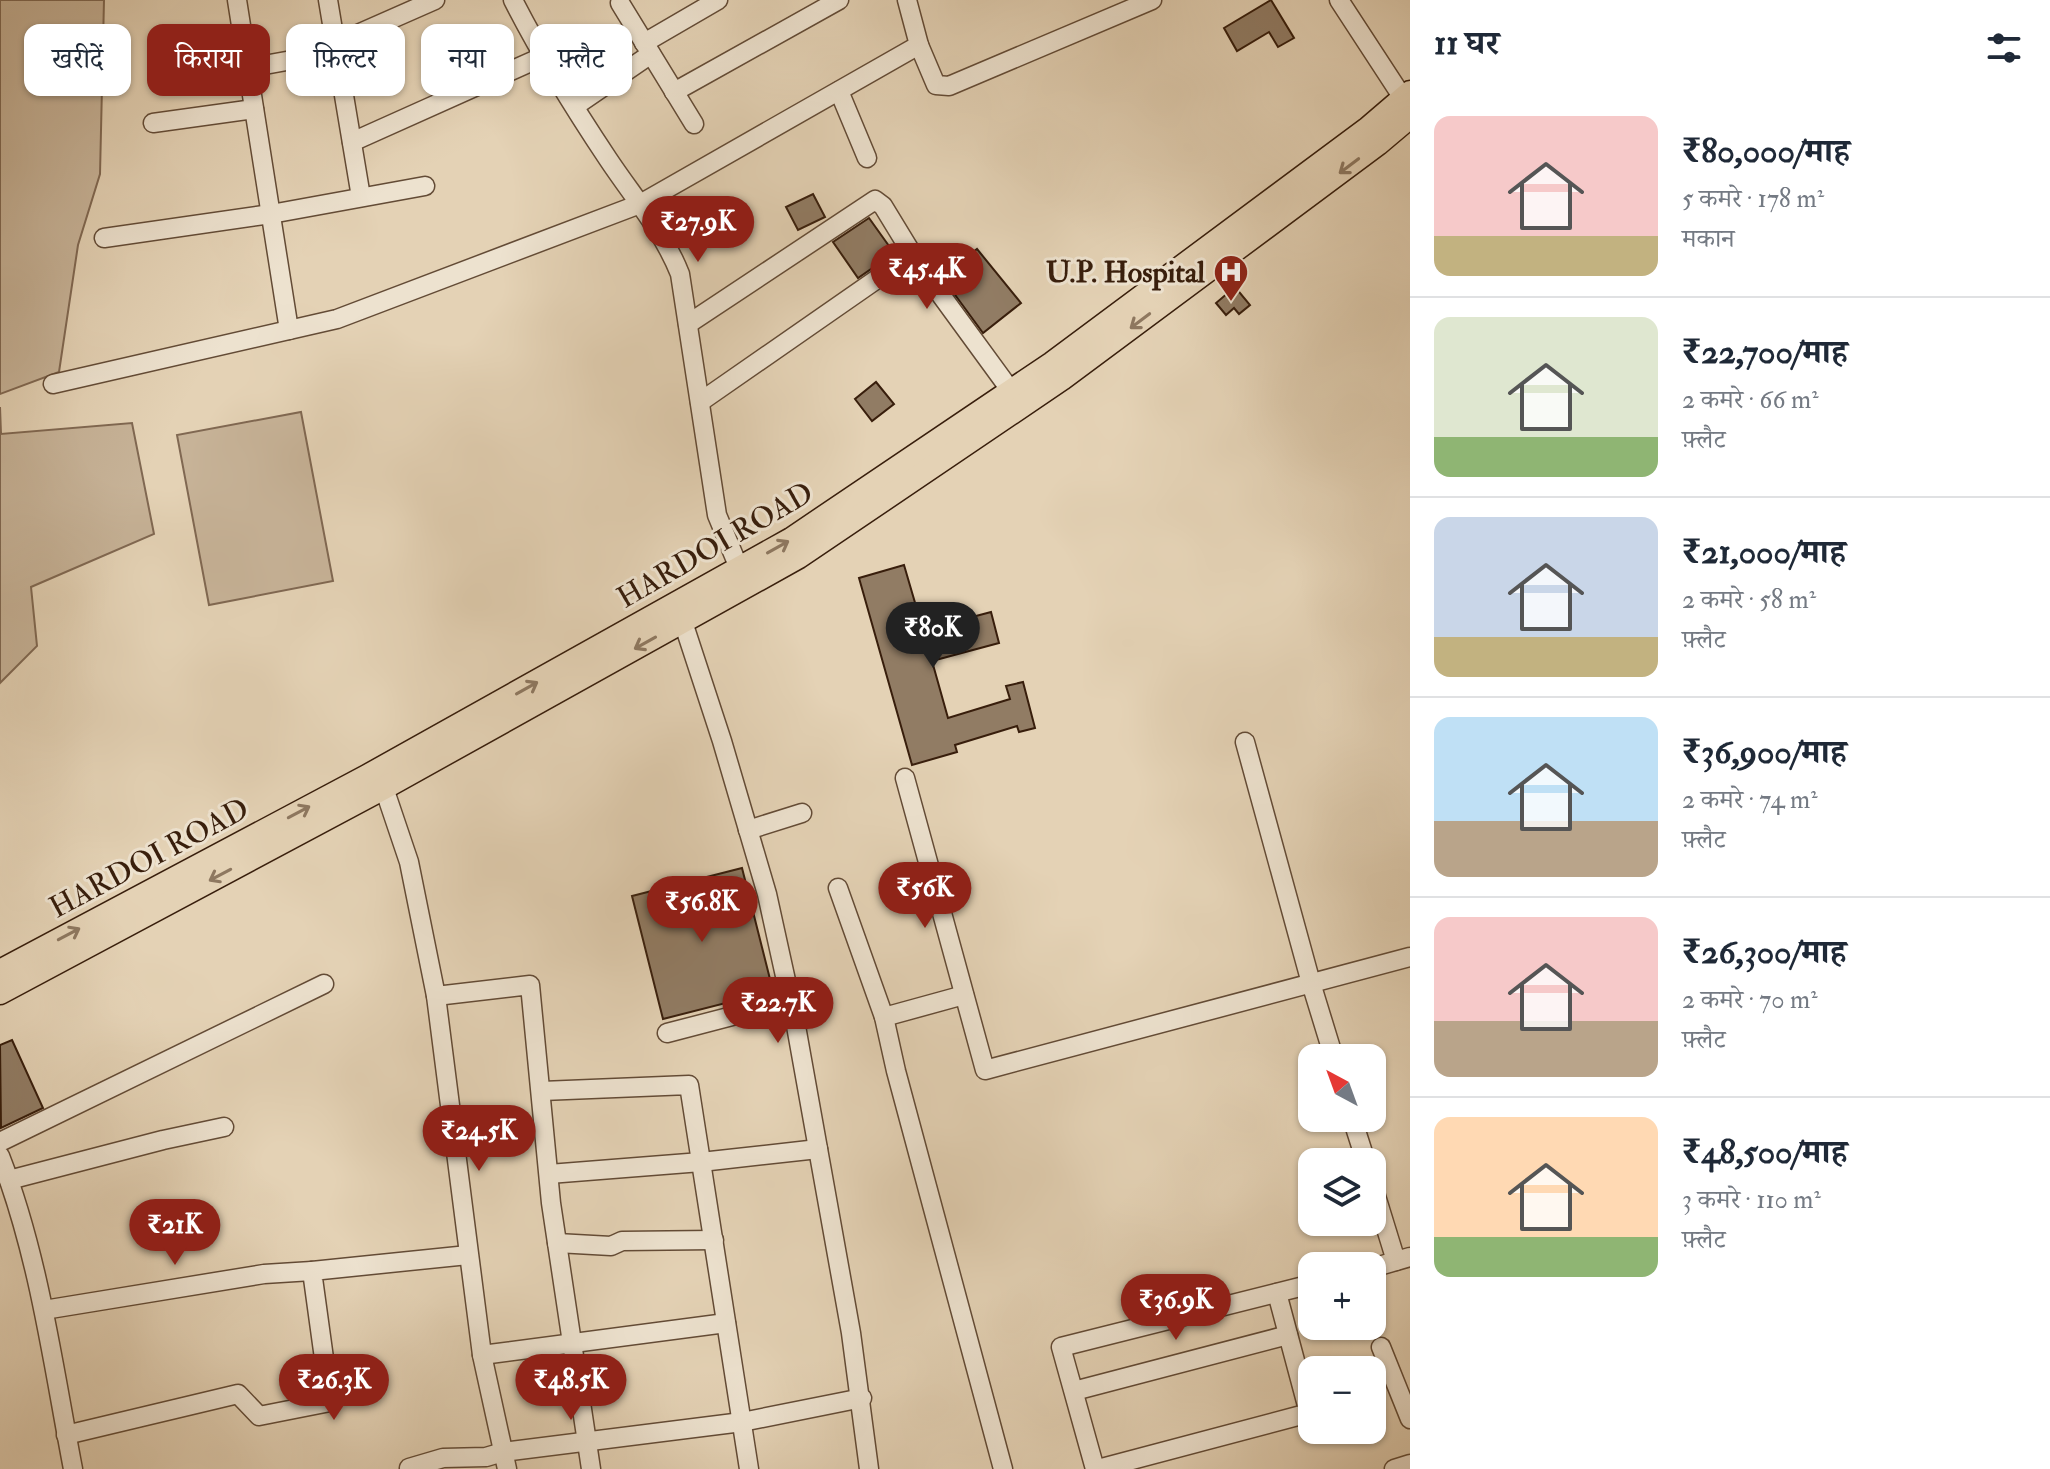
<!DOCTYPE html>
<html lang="hi">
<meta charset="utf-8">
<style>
body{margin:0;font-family:"IM FELL Double Pica","Noto Serif Devanagari",serif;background:#f6f6f7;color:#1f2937;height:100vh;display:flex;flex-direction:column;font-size:30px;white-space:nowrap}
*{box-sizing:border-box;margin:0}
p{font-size:26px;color:#747a83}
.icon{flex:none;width:44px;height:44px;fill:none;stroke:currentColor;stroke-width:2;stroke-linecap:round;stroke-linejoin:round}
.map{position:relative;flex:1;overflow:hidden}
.sheet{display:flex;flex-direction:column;background:#fff;width:640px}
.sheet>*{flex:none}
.banner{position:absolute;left:24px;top:24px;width:760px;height:72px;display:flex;gap:16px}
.needle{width:52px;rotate:319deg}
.buttons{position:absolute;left:1298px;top:1044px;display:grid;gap:16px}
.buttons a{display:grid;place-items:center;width:88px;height:88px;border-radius:16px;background:#fff;box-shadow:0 2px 6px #0004;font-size:40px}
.price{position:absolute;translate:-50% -68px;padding:0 18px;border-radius:28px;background:#8f2418;color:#fff;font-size:26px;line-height:52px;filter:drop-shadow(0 2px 4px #0008)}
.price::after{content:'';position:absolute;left:50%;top:48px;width:24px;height:18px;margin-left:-12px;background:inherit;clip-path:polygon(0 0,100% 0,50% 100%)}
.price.on{background:#222;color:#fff}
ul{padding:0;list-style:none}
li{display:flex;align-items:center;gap:24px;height:200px;padding:0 24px}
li+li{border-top:2px solid #e0e1e3}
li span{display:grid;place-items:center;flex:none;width:224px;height:160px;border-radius:16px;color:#555}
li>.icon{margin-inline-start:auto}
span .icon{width:96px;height:96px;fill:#fffc;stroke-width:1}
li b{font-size:34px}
h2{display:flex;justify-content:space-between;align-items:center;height:96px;padding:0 24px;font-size:34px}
.chip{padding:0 28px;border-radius:16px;background:#fff;box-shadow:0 2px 6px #0004;font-size:28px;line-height:72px}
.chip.on{background:#8f2418;color:#fff}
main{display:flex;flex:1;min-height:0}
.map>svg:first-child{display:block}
</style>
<main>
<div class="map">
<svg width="1410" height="1469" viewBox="0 0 1410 1469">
<rect width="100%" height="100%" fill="#e4d2b5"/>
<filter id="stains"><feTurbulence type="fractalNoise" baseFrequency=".0025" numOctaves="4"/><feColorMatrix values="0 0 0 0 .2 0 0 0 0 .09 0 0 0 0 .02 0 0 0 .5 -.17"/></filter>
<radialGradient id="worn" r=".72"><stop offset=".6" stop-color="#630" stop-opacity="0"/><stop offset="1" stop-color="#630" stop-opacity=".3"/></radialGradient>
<!-- green -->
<g fill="#c7b398" stroke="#806852" stroke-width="2">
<polygon points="0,0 104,0 100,174 78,245 59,372 0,394"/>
<polygon points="0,407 1,434 132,423 154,534 31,587 37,646 0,683"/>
<polygon points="301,412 333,581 209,605 177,435"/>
</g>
<!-- building -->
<g fill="#917c64" stroke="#381e0c" stroke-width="2">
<polygon points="1271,0 1294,38 1278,47 1269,32 1237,51 1224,28"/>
<polygon points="813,194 825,217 798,230 786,207"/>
<polygon points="869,218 894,253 858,278 833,242"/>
<polygon points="977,249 1021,303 983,333 942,277"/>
<polygon points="1235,287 1250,305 1239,314 1234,308 1226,315 1216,303"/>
<polygon points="876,382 894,404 872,421 855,399"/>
<polygon points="904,565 923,630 991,612 999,643 932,661 948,718 1010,699 1006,686 1023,682 1035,728 1019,732 1017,726 955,745 957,752 912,765 859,578"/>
<polygon points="742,868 773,991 663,1019 632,896"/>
<polygon points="12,1040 43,1108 1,1128 0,1045"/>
</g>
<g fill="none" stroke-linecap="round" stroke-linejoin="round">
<!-- minor casing -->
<g stroke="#634b36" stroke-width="21">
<g id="minor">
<polyline points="237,0 289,330"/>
<polyline points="328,0 361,197"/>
<path d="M513 0C541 55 574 108 608 159 634 198 663 231 680 274L717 515 744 580"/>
<polyline points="1339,0 1403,98 1405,110"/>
<polyline points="620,3 694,124"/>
<polyline points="644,43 718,0"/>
<polyline points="335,44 435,0"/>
<polyline points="919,45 936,85 949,86 1152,0"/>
<polyline points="248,68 336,52"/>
<polyline points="839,91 867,158"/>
<polyline points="674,92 839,0"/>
<polyline points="575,106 651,54"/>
<polyline points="153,123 254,109"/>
<polyline points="352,142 544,56"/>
<polyline points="104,238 271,214 425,186"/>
<polyline points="688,324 875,200 883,206 919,265 1011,391"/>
<polyline points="53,384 337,319 640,204 919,45 907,0"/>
<polyline points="700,402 913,254"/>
<polyline points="683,622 722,741 767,894 796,1026 851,1333 869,1469"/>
<polyline points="1245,742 1311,983 1334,1058"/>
<polyline points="905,778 985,1070 1410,957"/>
<polyline points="384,788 409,862 436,996 530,985 551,1203 591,1469"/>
<polyline points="748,830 802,813"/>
<polyline points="838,888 884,1017 896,1071 1003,1469"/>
<polyline points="436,996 482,1355 507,1469"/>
<polyline points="884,1017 964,995"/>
<polyline points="667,1033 790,1001"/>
<polyline points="542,1091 689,1085 749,1469"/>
<polyline points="1352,1118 1366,1162"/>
<polyline points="0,1142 324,984"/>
<path d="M0 1156C39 1256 53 1365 73 1469"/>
<polyline points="549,1174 701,1162 818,1149"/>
<polyline points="9,1180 163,1140 224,1127"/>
<polyline points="1372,1183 1396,1261"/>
<polyline points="557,1243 611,1246 622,1241 714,1240"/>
<polyline points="1372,1268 1410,1257"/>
<polyline points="44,1310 264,1274 312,1271"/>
<polyline points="1381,1347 1410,1419"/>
<polyline points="482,1355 726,1323"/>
<polyline points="1074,1391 1288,1335"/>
<polyline points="66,1435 238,1394 259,1416 330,1402 312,1271 468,1255"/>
<polyline points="409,1468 443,1458 486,1457 503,1452 742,1422 862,1398"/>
<polyline points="1095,1469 1061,1347 1312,1284"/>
<polyline points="1098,1469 1309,1413 1277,1293"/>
<polyline points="1394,1469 1410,1464"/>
</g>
</g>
<!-- major casing -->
<g stroke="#381e0c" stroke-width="25">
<g id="major">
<polyline points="0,971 367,776 791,539 1052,363 1368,128 1410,92"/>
<polyline points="0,993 384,788 799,557 1062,379 1378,144 1410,117"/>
</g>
</g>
<!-- minor -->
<use href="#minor" stroke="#ede2cf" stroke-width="18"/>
<!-- major -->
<use href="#major" stroke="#e4d2b5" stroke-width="22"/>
</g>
<!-- one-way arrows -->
<defs><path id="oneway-shaft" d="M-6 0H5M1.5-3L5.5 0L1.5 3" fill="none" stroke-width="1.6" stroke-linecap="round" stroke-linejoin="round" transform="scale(2)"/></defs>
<g stroke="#8e7860">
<use href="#oneway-shaft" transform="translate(1349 166) rotate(143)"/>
<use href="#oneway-shaft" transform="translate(1140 321) rotate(143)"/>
<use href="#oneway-shaft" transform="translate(778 547) rotate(-29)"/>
<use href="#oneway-shaft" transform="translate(645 643) rotate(151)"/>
<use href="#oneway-shaft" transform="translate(527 688) rotate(-29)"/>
<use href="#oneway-shaft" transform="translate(299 812) rotate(-28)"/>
<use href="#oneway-shaft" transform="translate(220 875) rotate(152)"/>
<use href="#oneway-shaft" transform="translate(69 934) rotate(-28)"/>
</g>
<!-- icons -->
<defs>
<g id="hospital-pin" transform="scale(1.8)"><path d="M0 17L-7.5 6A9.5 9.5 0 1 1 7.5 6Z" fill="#8f2418" stroke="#ede2cf"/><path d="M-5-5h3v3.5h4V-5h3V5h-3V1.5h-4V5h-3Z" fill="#fff"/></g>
</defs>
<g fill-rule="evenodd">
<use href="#hospital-pin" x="1231" y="272"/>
</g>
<g text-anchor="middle" stroke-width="6" stroke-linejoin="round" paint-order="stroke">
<!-- poi labels -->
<g font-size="30" font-weight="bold" fill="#381e0c" stroke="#ede2cf" text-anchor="end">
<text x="1205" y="282">U.P. Hospital</text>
</g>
<!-- street labels -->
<g font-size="30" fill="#381e0c" stroke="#ede2cf">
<text transform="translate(715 545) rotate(-30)" y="10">HARDOI ROAD</text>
<text transform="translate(149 858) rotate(-28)" y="10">HARDOI ROAD</text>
</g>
</g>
<rect width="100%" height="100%" filter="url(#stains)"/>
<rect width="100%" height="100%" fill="url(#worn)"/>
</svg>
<div class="buttons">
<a><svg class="needle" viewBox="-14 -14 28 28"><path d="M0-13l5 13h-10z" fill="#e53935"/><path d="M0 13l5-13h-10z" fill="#747a83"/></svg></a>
<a><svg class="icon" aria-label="layers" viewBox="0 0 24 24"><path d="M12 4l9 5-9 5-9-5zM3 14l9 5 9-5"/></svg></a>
<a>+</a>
<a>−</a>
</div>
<b class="price" style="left:698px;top:264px">₹27.9K</b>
<b class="price" style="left:927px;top:311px">₹45.4K</b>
<b class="price on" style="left:933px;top:670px">₹80K</b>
<b class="price" style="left:925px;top:930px">₹56K</b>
<b class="price" style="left:702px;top:944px">₹56.8K</b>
<b class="price" style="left:778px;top:1045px">₹22.7K</b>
<b class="price" style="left:479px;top:1173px">₹24.5K</b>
<b class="price" style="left:175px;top:1267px">₹21K</b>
<b class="price" style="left:1176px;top:1342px">₹36.9K</b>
<b class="price" style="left:334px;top:1422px">₹26.3K</b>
<b class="price" style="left:571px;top:1422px">₹48.5K</b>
<div class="banner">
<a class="chip">खरीदें</a>
<a class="chip on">किराया</a>
<a class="chip">फ़िल्टर</a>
<a class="chip">नया</a>
<a class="chip">फ़्लैट</a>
</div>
</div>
<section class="sheet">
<h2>11 घर<svg class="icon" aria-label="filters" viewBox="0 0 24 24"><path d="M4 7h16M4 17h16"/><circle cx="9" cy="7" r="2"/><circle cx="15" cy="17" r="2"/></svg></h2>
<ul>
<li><span style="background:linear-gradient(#f6c9c9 75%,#c2b280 0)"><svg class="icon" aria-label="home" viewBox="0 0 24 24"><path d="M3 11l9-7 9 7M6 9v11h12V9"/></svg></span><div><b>₹80,000/माह</b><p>5 कमरे · 178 m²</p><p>मकान</p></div></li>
<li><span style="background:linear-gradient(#dfe7d0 75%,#8fb573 0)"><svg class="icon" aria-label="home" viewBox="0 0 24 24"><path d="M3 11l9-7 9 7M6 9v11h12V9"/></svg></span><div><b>₹22,700/माह</b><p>2 कमरे · 66 m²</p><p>फ़्लैट</p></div></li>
<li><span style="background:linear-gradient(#c9d6e8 75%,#c2b280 0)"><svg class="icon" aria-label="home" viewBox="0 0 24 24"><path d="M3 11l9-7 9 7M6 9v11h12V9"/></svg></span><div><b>₹21,000/माह</b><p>2 कमरे · 58 m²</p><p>फ़्लैट</p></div></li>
<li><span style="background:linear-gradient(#bfe0f5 65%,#b9a48a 0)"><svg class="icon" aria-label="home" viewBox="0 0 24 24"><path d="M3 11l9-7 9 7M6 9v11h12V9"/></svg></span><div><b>₹36,900/माह</b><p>2 कमरे · 74 m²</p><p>फ़्लैट</p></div></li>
<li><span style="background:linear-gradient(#f6c9c9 65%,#b9a48a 0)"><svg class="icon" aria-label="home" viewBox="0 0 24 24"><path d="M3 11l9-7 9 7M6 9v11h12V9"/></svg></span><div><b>₹26,300/माह</b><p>2 कमरे · 70 m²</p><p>फ़्लैट</p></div></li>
<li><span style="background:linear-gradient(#ffd9b3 75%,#8fb573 0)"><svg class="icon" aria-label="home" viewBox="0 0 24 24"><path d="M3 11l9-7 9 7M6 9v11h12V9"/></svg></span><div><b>₹48,500/माह</b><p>3 कमरे · 110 m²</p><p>फ़्लैट</p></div></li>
</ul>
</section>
</main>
